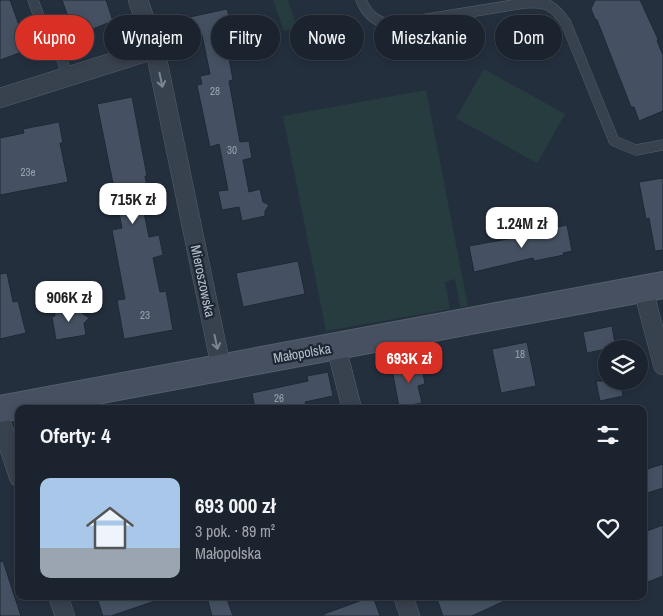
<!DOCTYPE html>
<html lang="pl">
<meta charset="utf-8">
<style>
body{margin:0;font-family:"Archivo Narrow",sans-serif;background:#282f3a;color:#f1f3f6;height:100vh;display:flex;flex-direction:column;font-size:19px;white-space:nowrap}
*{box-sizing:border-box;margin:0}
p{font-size:16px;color:#a0a4aa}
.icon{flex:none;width:28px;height:28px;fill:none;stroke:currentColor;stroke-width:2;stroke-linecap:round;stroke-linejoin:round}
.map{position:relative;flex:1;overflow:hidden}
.sheet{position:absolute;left:15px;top:405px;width:632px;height:195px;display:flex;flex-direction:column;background:#1b232e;border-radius:10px;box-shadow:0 2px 8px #0003,0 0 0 1px #39404a}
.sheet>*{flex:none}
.top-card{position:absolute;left:15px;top:15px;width:634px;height:45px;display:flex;gap:10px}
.buttons{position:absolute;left:598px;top:340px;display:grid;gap:10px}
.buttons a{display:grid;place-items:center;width:50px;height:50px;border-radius:50%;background:#1b232e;box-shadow:0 2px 8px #0003,0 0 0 1px #39404a;font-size:25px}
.price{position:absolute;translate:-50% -42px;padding:0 11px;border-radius:10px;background:#fff;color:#222;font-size:16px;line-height:32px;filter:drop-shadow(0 1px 2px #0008)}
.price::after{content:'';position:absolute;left:50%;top:30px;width:15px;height:11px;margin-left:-8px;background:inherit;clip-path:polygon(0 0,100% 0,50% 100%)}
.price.selected{background:#d93025;color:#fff}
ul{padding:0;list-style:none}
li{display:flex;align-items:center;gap:15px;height:125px;padding:0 25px}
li+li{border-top:1px solid #39404a}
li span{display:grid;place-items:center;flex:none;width:140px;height:100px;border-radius:10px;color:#555}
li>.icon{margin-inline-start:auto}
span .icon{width:60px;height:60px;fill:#fffc;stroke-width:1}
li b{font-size:21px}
h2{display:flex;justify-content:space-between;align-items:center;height:60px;padding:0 25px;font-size:21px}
.chip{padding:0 18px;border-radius:22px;background:#1b232e;box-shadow:0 2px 8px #0003,0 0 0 1px #39404a;font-size:18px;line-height:45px}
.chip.selected{background:#d93025;color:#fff}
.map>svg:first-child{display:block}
</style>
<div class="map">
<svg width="663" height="616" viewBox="0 0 663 616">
<rect width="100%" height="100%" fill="#242f3e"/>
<!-- green -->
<g fill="#263c3f">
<polygon points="273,0 288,0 297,27 284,31"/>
<polygon points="484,69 565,114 537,163 456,118"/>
<polygon points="426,90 468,306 460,307 455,279 445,282 450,309 326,331 283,116"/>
</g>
<!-- building -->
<g fill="#455162" stroke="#1f2835">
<polygon points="0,0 10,0 28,50 0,60"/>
<polygon points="62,0 106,0 113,21 75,36"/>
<polygon points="595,0 640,0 658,39 657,41 663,55 663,111 639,121 634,107 631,107 597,20 595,19 591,9"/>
<polygon points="227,9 231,23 238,21 243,43 227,47 233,80 229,81 240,142 249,141 252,158 243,160 249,192 260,189 263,202 269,205 265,211 265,216 242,221 239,207 222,210 218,191 228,190 219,144 210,147 197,85 202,84 200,76 210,74 202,35 189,37 185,18"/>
<polygon points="132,97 147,176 145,176 149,197 141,198 149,237 159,235 163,255 153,258 160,292 166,291 173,330 124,339 117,300 125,299 112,230 122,228 97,104"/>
<polygon points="59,122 63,143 60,143 68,182 0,195 0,138 24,133 23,129"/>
<polygon points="663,178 663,250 655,251 649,218 646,219 639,182"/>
<polygon points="567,225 572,251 563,253 564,255 534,261 533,258 474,272 469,246 529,235 528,233"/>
<polygon points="298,261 305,294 243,307 236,273"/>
<polygon points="7,273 13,302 18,301 26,333 0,339 0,274"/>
<polygon points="81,305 82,313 89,318 84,323 86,335 56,340 52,317 55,316 54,310"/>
<polygon points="612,326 616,349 606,349 587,353 583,332"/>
<polygon points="527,342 536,386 501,393 492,349"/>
<polygon points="421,363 425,384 418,386 422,403 399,407 392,369"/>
<polygon points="328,372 333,396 305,402 307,409 255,409 252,393 308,381 307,376"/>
<polygon points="596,381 620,381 623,396 600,401"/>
<polygon points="663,464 663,488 644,494 644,470"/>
<polygon points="663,525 663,576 648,582 644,571 644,532"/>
<polygon points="3,561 21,616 0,616 0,562"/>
<polygon points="111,596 161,596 161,599 111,616 103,616 98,601"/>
<polygon points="223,596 226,596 233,616 212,616 208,601"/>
<polygon points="373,596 380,616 324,616 324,614"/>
<polygon points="436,596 515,596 472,616 443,616"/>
</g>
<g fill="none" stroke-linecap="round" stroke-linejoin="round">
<!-- lane casing -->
<g stroke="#565f6c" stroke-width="11">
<g id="lane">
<polyline points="33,0 47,38 62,60 68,77"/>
<path d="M361 0C367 14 375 21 390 25L525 3C547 1 554 6 566 23L614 141 636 150 663 145"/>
</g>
</g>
<!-- street casing -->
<g stroke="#565f6c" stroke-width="20">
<g id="street">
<polyline points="138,0 155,49 221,367"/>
<polyline points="0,98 155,49"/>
<polyline points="643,289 663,365"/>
<polyline points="336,346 352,409"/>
<polyline points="0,420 19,477"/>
<polyline points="58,596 65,616"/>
<polyline points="403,596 410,616"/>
</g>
</g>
<!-- secondary casing -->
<g stroke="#565f6c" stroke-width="28">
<polyline id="secondary" points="0,409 663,285"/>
</g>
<!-- lane -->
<use href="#lane" stroke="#38414e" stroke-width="10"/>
<!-- street -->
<use href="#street" stroke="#38414e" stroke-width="19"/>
<!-- secondary -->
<use href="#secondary" stroke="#465061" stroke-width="26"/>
</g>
<!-- one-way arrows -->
<defs><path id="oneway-shaft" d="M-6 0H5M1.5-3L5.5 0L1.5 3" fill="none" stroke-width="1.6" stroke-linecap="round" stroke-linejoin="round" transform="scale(1.25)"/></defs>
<g stroke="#7c8592">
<use href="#oneway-shaft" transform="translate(161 80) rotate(78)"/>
<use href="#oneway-shaft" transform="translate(216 342) rotate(78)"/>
</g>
<g text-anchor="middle" stroke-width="4.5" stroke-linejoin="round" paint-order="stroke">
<!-- number labels -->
<g font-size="11" fill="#98a1af">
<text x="215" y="95">28</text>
<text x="232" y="154">30</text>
<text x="28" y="176">23e</text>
<text x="145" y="319">23</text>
<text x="520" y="358">18</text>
<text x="279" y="402">26</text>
</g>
<!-- street labels -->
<g font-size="14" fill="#b4bcc9" stroke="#1d2633">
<text transform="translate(203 281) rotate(78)" y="5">Mieroszowska</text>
<text transform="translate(302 353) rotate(-10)" y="5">Małopolska</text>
</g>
</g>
</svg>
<div class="buttons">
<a><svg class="icon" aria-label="layers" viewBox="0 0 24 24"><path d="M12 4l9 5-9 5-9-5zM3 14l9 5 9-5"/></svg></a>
</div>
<b class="price" style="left:133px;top:225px">715K zł</b>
<b class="price" style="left:522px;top:249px">1.24M zł</b>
<b class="price" style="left:69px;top:323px">906K zł</b>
<b class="price selected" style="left:409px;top:384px">693K zł</b>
<div class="top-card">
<a class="chip selected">Kupno</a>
<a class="chip">Wynajem</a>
<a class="chip">Filtry</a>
<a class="chip">Nowe</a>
<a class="chip">Mieszkanie</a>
<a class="chip">Dom</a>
</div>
<section class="sheet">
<h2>Oferty: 4<svg class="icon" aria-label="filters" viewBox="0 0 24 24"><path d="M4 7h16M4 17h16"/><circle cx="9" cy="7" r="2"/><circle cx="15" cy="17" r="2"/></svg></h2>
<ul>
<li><span style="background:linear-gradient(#a9c7e8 70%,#9aa5b1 0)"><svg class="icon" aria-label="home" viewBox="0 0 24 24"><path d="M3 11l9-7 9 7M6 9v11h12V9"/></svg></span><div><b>693 000 zł</b><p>3 pok. · 89 m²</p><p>Małopolska</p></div><svg class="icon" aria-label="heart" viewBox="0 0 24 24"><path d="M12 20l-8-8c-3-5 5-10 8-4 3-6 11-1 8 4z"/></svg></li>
</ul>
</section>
</div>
